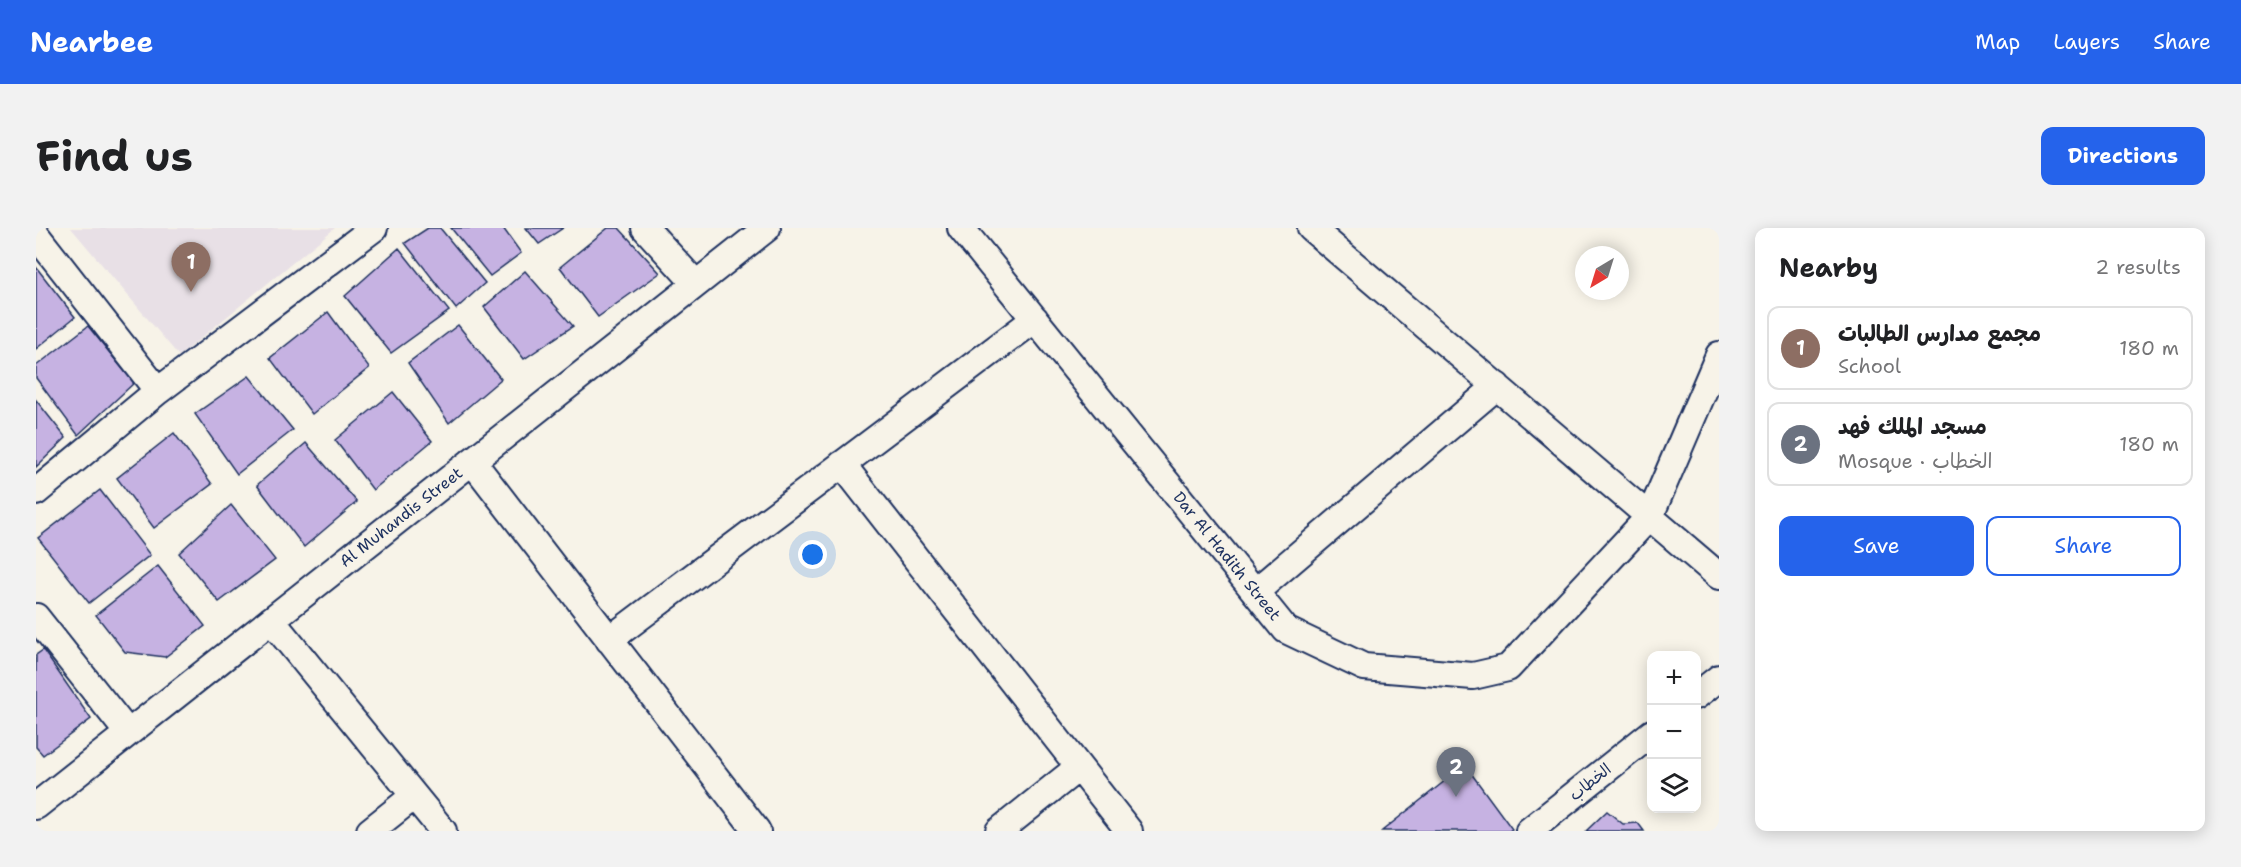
<!DOCTYPE html>
<html lang="en">
<head>
<meta charset="utf-8">
<style>
	body { margin:0; font-family:"Shantell Sans","Playpen Sans Arabic",sans-serif; background:#f2f2f2; color:#202124 }
	.controls { position:absolute; right:18px; bottom:18px; display:grid; overflow:hidden; border-radius:12px; box-shadow:0 3px 15px #0003 }
	.controls button { width:54px; height:54px; display:grid; place-items:center; padding:0; border:0; border-bottom:2px solid #e0e0e0; background:#fff; color:#202124; font:30px sans-serif }
	.compass { position:absolute; left:1539px; top:18px; width:54px; height:54px; border-radius:50%; background:#fff; box-shadow:0 3px 15px #0003; rotate:218deg }
	.you { position:absolute; left:777px; top:327px; width:21px; height:21px; margin:-15px; border:4px solid #fff; border-radius:50%; background:#1a73e8; box-shadow:0 0 0 9px #1a73e833 }
	.badge { display:grid; place-items:center; width:39px; height:39px; border-radius:50%; background:#2563eb; color:#fff; font-size:20px; font-weight:700 }
	.pin { position:absolute; translate:-50% -50px; filter:drop-shadow(0 2px 3px #0008) }
	.pin::after { content:''; position:absolute; top:32px; width:21px; height:18px; background:inherit; clip-path:polygon(0 0,100% 0,50% 100%) }
	.list { margin:0; padding:0; list-style:none }
	h2 { display:flex; justify-content:space-between; align-items:center; height:78px; margin:0; padding:0 24px; font-size:26px }
	h2 small { font-size:20px; font-weight:400; color:#757577 }
	.list li { display:grid; grid-template-columns:39px 1fr auto; gap:18px; align-items:center; box-sizing:border-box; height:84px; margin:0 12px 12px; padding:0 12px; border:2px solid #e0e0e0; border-radius:12px }
	.list b { display:block; font-size:22px; white-space:nowrap }
	.list p { margin:0; font-size:20px; white-space:nowrap; color:#757577 }
	.list em { font-size:20px; font-style:normal; color:#757577 }
	.actions { display:flex; gap:12px; padding:18px 24px }
	.actions a { flex:1; padding:14px 0; border:2px solid #2563eb; border-radius:12px; text-align:center; font-size:21px; color:#2563eb }
	.actions .main { background:#2563eb; color:#fff }
	.icon { flex:none; width:33px; height:33px; fill:none; stroke:currentColor; stroke-width:2; stroke-linecap:round; stroke-linejoin:round }
	.map { position:relative; flex:none; width:1683px; height:603px; overflow:hidden; border-radius:12px }
	header { display:flex; align-items:center; gap:36px; box-sizing:border-box; height:84px; padding:0 30px; background:#2563eb; color:#fff }
	header strong { font-size:28px }
	nav { display:flex; gap:33px; margin-inline-start:auto; font-size:21px }
	.intro { display:flex; align-items:center; justify-content:space-between; box-sizing:border-box; height:144px; padding:0 36px }
	h1 { margin:0; font-size:42px }
	.button { padding:15px 27px; border-radius:12px; background:#2563eb; color:#fff; font-size:21px; font-weight:700 }
	main { display:flex; gap:36px; padding:0 36px }
	aside { flex:1; background:#fff; border-radius:12px; box-shadow:0 3px 15px #0003 }
	.map>svg:first-child { display:block }
</style>
</head>
<body>
<header>
<strong>Nearbee</strong>
<nav><a>Map</a><a>Layers</a><a>Share</a></nav>
</header>
<div class="intro"><h1>Find us</h1><a class="button">Directions</a></div>
<main>
<div class="map">
<svg width="1683" height="603" viewBox="0 0 1683 603">
	<rect width="100%" height="100%" fill="#f7f3e8"/>
	<filter id="ink" filterUnits="userSpaceOnUse"><feTurbulence type="fractalNoise" baseFrequency=".0167" numOctaves="2"/><feDisplacementMap in="SourceGraphic" scale="12" xChannelSelector="R" yChannelSelector="G"/><feConvolveMatrix kernelMatrix="1 2 1 2 8 2 1 2 1" color-interpolation-filters="sRGB"/></filter>
	<g filter="url(#ink)">
		<path fill="#e8e0e6" d="M 35,0 L 299,0 L 143,128 Z"/>
		<path fill="#c6b2e2" stroke="#1b2f5e" stroke-width="1.5" d="M 392,0 L 404,0 L 449,55 L 420,81 L 369,15 Z
			M 415,0 L 467,0 L 485,25 L 454,48 Z
			M 490,0 L 527,0 L 503,16 Z
			M 572,0 L 583,0 L 624,45 L 562,89 L 524,39 Z
			M 363,20 L 413,83 L 355,125 L 309,68 Z
			M 0,39 L 39,89 L 0,121 Z
			M 489,43 L 537,98 L 488,131 L 448,79 Z
			M 292,84 L 333,140 L 276,186 L 234,130 Z
			M 422,97 L 465,151 L 413,195 L 372,135 Z
			M 52,98 L 98,155 L 42,207 L 0,150 L 0,138 Z
			M 213,148 L 257,202 L 201,246 L 159,186 Z
			M 357,164 L 396,213 L 337,262 L 299,212 Z
			M 0,172 L 30,210 L 0,239 Z
			M 138,205 L 176,256 L 118,300 L 81,250 Z
			M 270,215 L 321,274 L 268,319 L 221,257 Z
			M 64,262 L 114,327 L 53,375 L 2,310 Z
			M 195,277 L 239,332 L 183,374 L 143,325 Z
			M 122,338 L 169,398 L 129,429 L 89,424 L 60,387 Z
			M 7,422 L 55,491 L 7,527 L 0,519 L 0,427 Z
			M 1429,537 L 1476,601 L 1473,603 L 1346,603 Z
			M 1571,583 L 1587,596 L 1602,595 L 1608,603 L 1550,603 Z"/>
		<g fill="none" stroke-linecap="round" stroke-linejoin="round">
			<g stroke="#1b2f5e" stroke-width="30">
				<path id="minor" d="M 609,0 L 660,56
					M 925,0 L 1250,402 L 1328,439 L 1437,448 L 1472,440 L 1614,288 L 1683,127
					M 1275,0 L 1683,348
					M 0,7 L 122,163
					M 436,233 L 721,603
					M 806,236 L 1093,603
					M 0,264 L 122,163 L 338,0
					M 1219,364 L 1461,158
					M 0,389 L 92,505
					M 235,392 L 407,603
					M 573,412 L 999,91
					M 1660,468 L 1683,450
					M 0,578 L 731,0
					M 334,603 L 378,568
					M 963,603 L 1043,539
					M 1493,603 L 1616,505"/>
			</g>
			<use href="#minor" stroke="#f7f3e8" stroke-width="26"/>
		</g>
	</g>
	<g text-anchor="middle" dominant-baseline="central" stroke-width="6" stroke-linejoin="round" paint-order="stroke">
		<g font-size="16" fill="#1b2f5e" stroke="#f7f3e8">
			<text transform="translate(365 289) rotate(-38)">Al Muhandis Street</text>
			<text transform="translate(1191 328) rotate(51)">Dar Al Hadith Street</text>
			<text transform="translate(1554 554) rotate(-39)">الخطاب</text>
		</g>
	</g>
</svg>
<div class="controls">
<button>+</button>
<button>−</button>
<button><svg class="icon" aria-label="layers" viewBox="0 0 24 24"><path d="M12 4l9 5-9 5-9-5zM3 14l9 5 9-5"/></svg></button>
</div>
<svg class="compass" viewBox="-18 -18 36 36"><path d="M0-13l5 13h-10z" fill="#e53935"/><path d="M0 13l5-13h-10z" fill="#757577"/></svg>
<div class="you"></div>
<div class="pin badge" style="left:155px;top:64px;background:#8d6e63">1</div>
<div class="pin badge" style="left:1420px;top:569px;background:#6b7280">2</div>
</div>
<aside>
<h2>Nearby<small>2 results</small></h2>
<ul class="list">
<li><span class="badge" style="background:#8d6e63">1</span><div><b>مجمع مدارس الطالبات</b><p>School</p></div><em>180 m</em></li>
<li><span class="badge" style="background:#6b7280">2</span><div><b>مسجد الملك فهد</b><p>Mosque · الخطاب</p></div><em>180 m</em></li>
</ul>
<div class="actions"><a class="main">Save</a><a>Share</a></div>
</aside>
</main>
</body>
</html>
